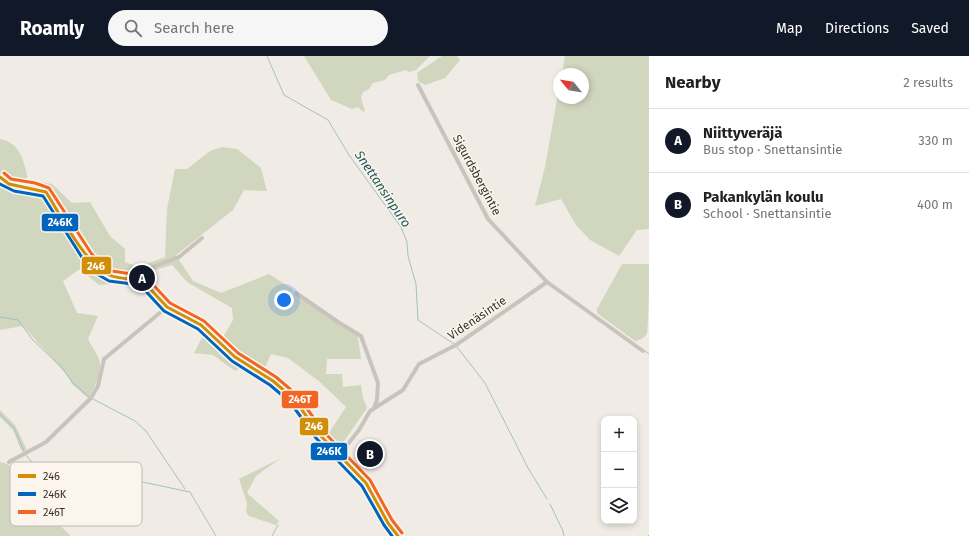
<!DOCTYPE html>
<html lang="en">
<head>
<meta charset="utf-8">
<style>
	body { margin:0; font-family:"Fira Sans",sans-serif; background:#f6f6f6; color:#202124 }
	.controls { position:absolute; right:12px; bottom:12px; display:grid; overflow:hidden; border-radius:8px; box-shadow:0 2px 6px #0003 }
	.controls button { width:36px; height:36px; display:grid; place-items:center; padding:0; border:0; border-bottom:1px solid #e0e0e0; background:#fff; color:#202124; font:20px sans-serif }
	.compass { position:absolute; left:553px; top:12px; width:36px; height:36px; border-radius:50%; background:#fff; box-shadow:0 2px 6px #0003; rotate:300deg }
	.you { position:absolute; left:284px; top:244px; width:14px; height:14px; margin:-10px; border:3px solid #fff; border-radius:50%; background:#1a73e8; box-shadow:0 0 0 6px #1a73e833 }
	.badge { display:grid; place-items:center; width:26px; height:26px; border-radius:50%; background:#111827; color:#fff; font-size:13px; font-weight:700 }
	.pin { position:absolute; translate:-50% -50%; border:2px solid #fff; box-shadow:0 1px 4px #0006 }
	.list { margin:0; padding:0; list-style:none }
	h2 { display:flex; justify-content:space-between; align-items:center; height:52px; margin:0; padding:0 16px; font-size:17px }
	h2 small { font-size:13px; font-weight:400; color:#757577 }
	.list li { display:grid; grid-template-columns:26px 1fr auto; gap:12px; align-items:center; box-sizing:border-box; height:64px; padding:0 16px; border-top:1px solid #e0e0e0 }
	.list b { display:block; font-size:15px; white-space:nowrap }
	.list p { margin:0; font-size:13px; white-space:nowrap; color:#757577 }
	.list em { font-size:13px; font-style:normal; color:#757577 }
	.icon { flex:none; width:22px; height:22px; fill:none; stroke:currentColor; stroke-width:2; stroke-linecap:round; stroke-linejoin:round }
	.map { position:relative; flex:none; width:649px; height:480px; overflow:hidden }
	header { display:flex; align-items:center; gap:24px; box-sizing:border-box; height:56px; padding:0 20px; background:#111827; color:#fff }
	header strong { font-size:19px }
	nav { display:flex; gap:22px; margin-inline-start:auto; font-size:14px }
	.search { width:280px; height:36px; background:#f6f6f6; display:flex; align-items:center; gap:10px; box-sizing:border-box; padding:0 14px; border-radius:22px; color:#757577; font-size:15px }
	main { display:flex }
	aside { flex:1; background:#fff }
	.map>svg:first-child { display:block }
</style>
</head>
<body>
<header>
<strong>Roamly</strong>
<div class="search"><svg class="icon" aria-label="search" viewBox="0 0 24 24"><circle cx="10" cy="10" r="6"/><path d="M15 15l6 6"/></svg>Search here</div>
<nav><a>Map</a><a>Directions</a><a>Saved</a></nav>
</header>
<main>
<div class="map">
<svg width="649" height="480" viewBox="0 0 649 480">
	<rect width="100%" height="100%" fill="#f0ebe5"/>
	<path fill="#d1d6bf" d="M 304,0 L 430,0 L 416,14 L 409,16 L 406,14 L 389,19 L 385,24 L 373,27 L 369,33 L 363,36 L 361,42 L 365,55 L 363,56 L 358,51 L 352,53 L 331,44 Z
		M 442,0 L 457,0 L 460,4 L 445,22 L 425,29 L 418,25 L 417,17 Z
		M 565,0 L 649,0 L 649,173 L 637,174 L 619,200 L 590,184 L 576,169 L 561,143 L 535,150 L 545,111 L 559,32 L 559,42 L 583,42 L 583,18 L 562,18 Z
		M 0,83 C 21,87 24,105 28,124 L 52,128 L 72,147 L 90,146 L 110,180 L 125,193 L 125,206 L 139,211 L 165,201 L 167,153 L 175,113 L 187,113 L 210,95 L 222,91 L 237,93 L 261,112 L 267,135 L 244,134 L 233,154 L 176,199 L 193,225 L 221,237 L 269,218 L 294,234 L 293,237 L 358,280 L 361,303 L 327,303 L 326,318 L 342,318 L 343,331 L 361,329 L 363,342 L 367,352 L 338,394 L 327,380 L 346,351 L 320,326 L 288,302 L 271,298 L 263,316 L 249,307 L 235,315 L 213,299 L 194,297 L 205,276 L 219,288 L 233,264 L 232,252 L 187,226 L 172,209 L 142,218 L 132,227 L 99,229 L 80,213 L 63,225 L 77,257 L 98,260 L 88,283 C 91,289 96,296 99,303 C 103,314 95,333 88,342 L 72,328 L 68,320 L 23,270 L 0,274 Z
		M 622,208 L 649,208 C 649,225 649,262 647,277 C 645,282 640,284 635,285 L 597,257 L 597,253 Z
		M 0,354 L 15,369 L 27,394 L 22,396 L 13,374 L 0,361 Z
		M 281,402 L 256,420 L 247,437 L 279,465 L 276,469 L 249,460 L 246,456 L 247,447 L 239,423 Z
		M 0,406 L 8,408 L 30,441 L 71,480 L 0,480 Z"/>
	<g fill="none" stroke-linecap="round" stroke-linejoin="round">
		<path stroke="#a1c2c1" stroke-width="1" d="M 267,0 L 284,39 L 328,64 L 349,99 L 401,171 L 407,186 L 408,200 L 416,228 L 418,264 L 454,288
			M 0,261 L 18,264 L 32,283 L 62,312 L 73,327 L 89,341
			M 457,291 L 485,327 L 528,412 L 547,443
			M 645,295 L 649,298
			M 93,343 L 135,365 L 146,375 L 185,433
			M 0,358 L 14,372 L 24,395
			M 26,399 C 37,420 84,412 102,421 C 111,417 124,425 133,424 L 190,436 L 216,480
			M 550,448 L 563,475 L 564,480
			M 272,480 L 278,469
			M 648,480 L 649,479"/>
		<path stroke="#c9c3be" stroke-width="4" d="M 418,29 L 488,163 L 547,226
			M 0,121 C 10,135 32,128 46,136 L 87,200 L 100,214 L 110,220 L 142,224 L 167,251 L 201,269 L 235,301 L 273,325 L 294,343 L 320,379 L 366,427 L 388,467 L 398,480
			M 143,225 L 153,211 L 179,201 L 202,182
			M 296,237 L 338,266 L 361,280 L 378,327 L 377,344 L 374,352
			M 340,398 L 359,374 L 370,355 L 403,334 L 419,308 L 456,289 L 547,226 L 643,295
			M 9,406 L 46,386 L 91,342 L 98,330 L 104,303 L 167,251"/>
		<g stroke="#fbf5ee" stroke-width="6">
			<path id="bus-1" d="M 0,121 L 9,128 L 46,136 C 60,158 85,208 109,219 C 118,223 132,223 142,224 L 167,251 L 201,269 L 235,301 L 273,325 L 294,343 L 320,379 L 366,427 L 388,467 L 398,480"/>
		</g>
		<g stroke="#fbf5ee" stroke-width="6">
			<path id="bus-2" d="M 0,128 L 14,135 L 43,140 L 83,203 L 97,218 L 109,225 L 140,229 L 164,255 L 198,273 L 232,305 L 270,329 L 290,346 L 316,382 L 362,430 L 384,469 L 392,480"/>
		</g>
		<g stroke="#fbf5ee" stroke-width="6">
			<path id="bus-3" d="M 4,117 L 11,123 L 35,127 L 49,132 L 91,197 L 103,210 L 112,215 L 145,220 L 170,247 L 204,265 L 238,297 L 276,321 L 297,339 L 324,376 L 370,424 L 392,464 L 402,477"/>
		</g>
		<use href="#bus-1" stroke="#d18e09" stroke-width="3"/>
		<use href="#bus-2" stroke="#0065bd" stroke-width="3"/>
		<use href="#bus-3" stroke="#f26522" stroke-width="3"/>
	</g>
	<g text-anchor="middle" dominant-baseline="central" stroke-width="3" stroke-linejoin="round" paint-order="stroke">
		<g font-size="12" fill="#3b302b" stroke="#fbf5ee">
			<text transform="translate(477 119) rotate(62)">Sigurdsbergintie</text>
			<text transform="translate(477 262) rotate(-34)">Videnäsintie</text>
		</g>
		<g font-size="13" font-style="italic" fill="#1f5a5e" stroke="#fbf5ee">
			<text transform="translate(383 133) rotate(56)">Snettansinpuro</text>
		</g>
	</g>
	<rect x="10" y="406" width="132" height="64" rx="6" fill="#fbf5ee" stroke="#c1bab4" stroke-width="1"/>
	<rect x="18" y="418" width="18" height="4" fill="#d18e09"/>
	<rect x="18" y="436" width="18" height="4" fill="#0065bd"/>
	<rect x="18" y="454" width="18" height="4" fill="#f26522"/>
	<g font-size="11" fill="#3b302b">
		<text x="43" y="424">246</text>
		<text x="43" y="442">246K</text>
		<text x="43" y="460">246T</text>
	</g>
	<g stroke="#fbf5ee" stroke-width="1.5">
		<rect x="41" y="157" width="38" height="19" rx="4" fill="#0065bd"/>
		<rect x="81" y="200" width="31" height="19" rx="4" fill="#d18e09"/>
		<rect x="281" y="334" width="38" height="19" rx="4" fill="#f26522"/>
		<rect x="299" y="361" width="30" height="19" rx="4" fill="#d18e09"/>
		<rect x="310" y="386" width="38" height="19" rx="4" fill="#0065bd"/>
	</g>
	<g font-size="11" text-anchor="middle" font-weight="bold" fill="#fff">
		<text x="60" y="170">246K</text>
		<text x="96" y="214">246</text>
		<text x="300" y="347">246T</text>
		<text x="314" y="374">246</text>
		<text x="329" y="399">246K</text>
	</g>
</svg>
<div class="controls">
<button>+</button>
<button>−</button>
<button><svg class="icon" aria-label="layers" viewBox="0 0 24 24"><path d="M12 4l9 5-9 5-9-5zM3 14l9 5 9-5"/></svg></button>
</div>
<svg class="compass" viewBox="-18 -18 36 36"><path d="M0-13l5 13h-10z" fill="#e53935"/><path d="M0 13l5-13h-10z" fill="#757577"/></svg>
<div class="you"></div>
<div class="pin badge" style="left:142px;top:222px">A</div>
<div class="pin badge" style="left:370px;top:398px">B</div>
</div>
<aside>
<h2>Nearby<small>2 results</small></h2>
<ul class="list">
<li><span class="badge">A</span><div><b>Niittyveräjä</b><p>Bus stop · Snettansintie</p></div><em>330 m</em></li>
<li><span class="badge">B</span><div><b>Pakankylän koulu</b><p>School · Snettansintie</p></div><em>400 m</em></li>
</ul>
</aside>
</main>
</body>
</html>
